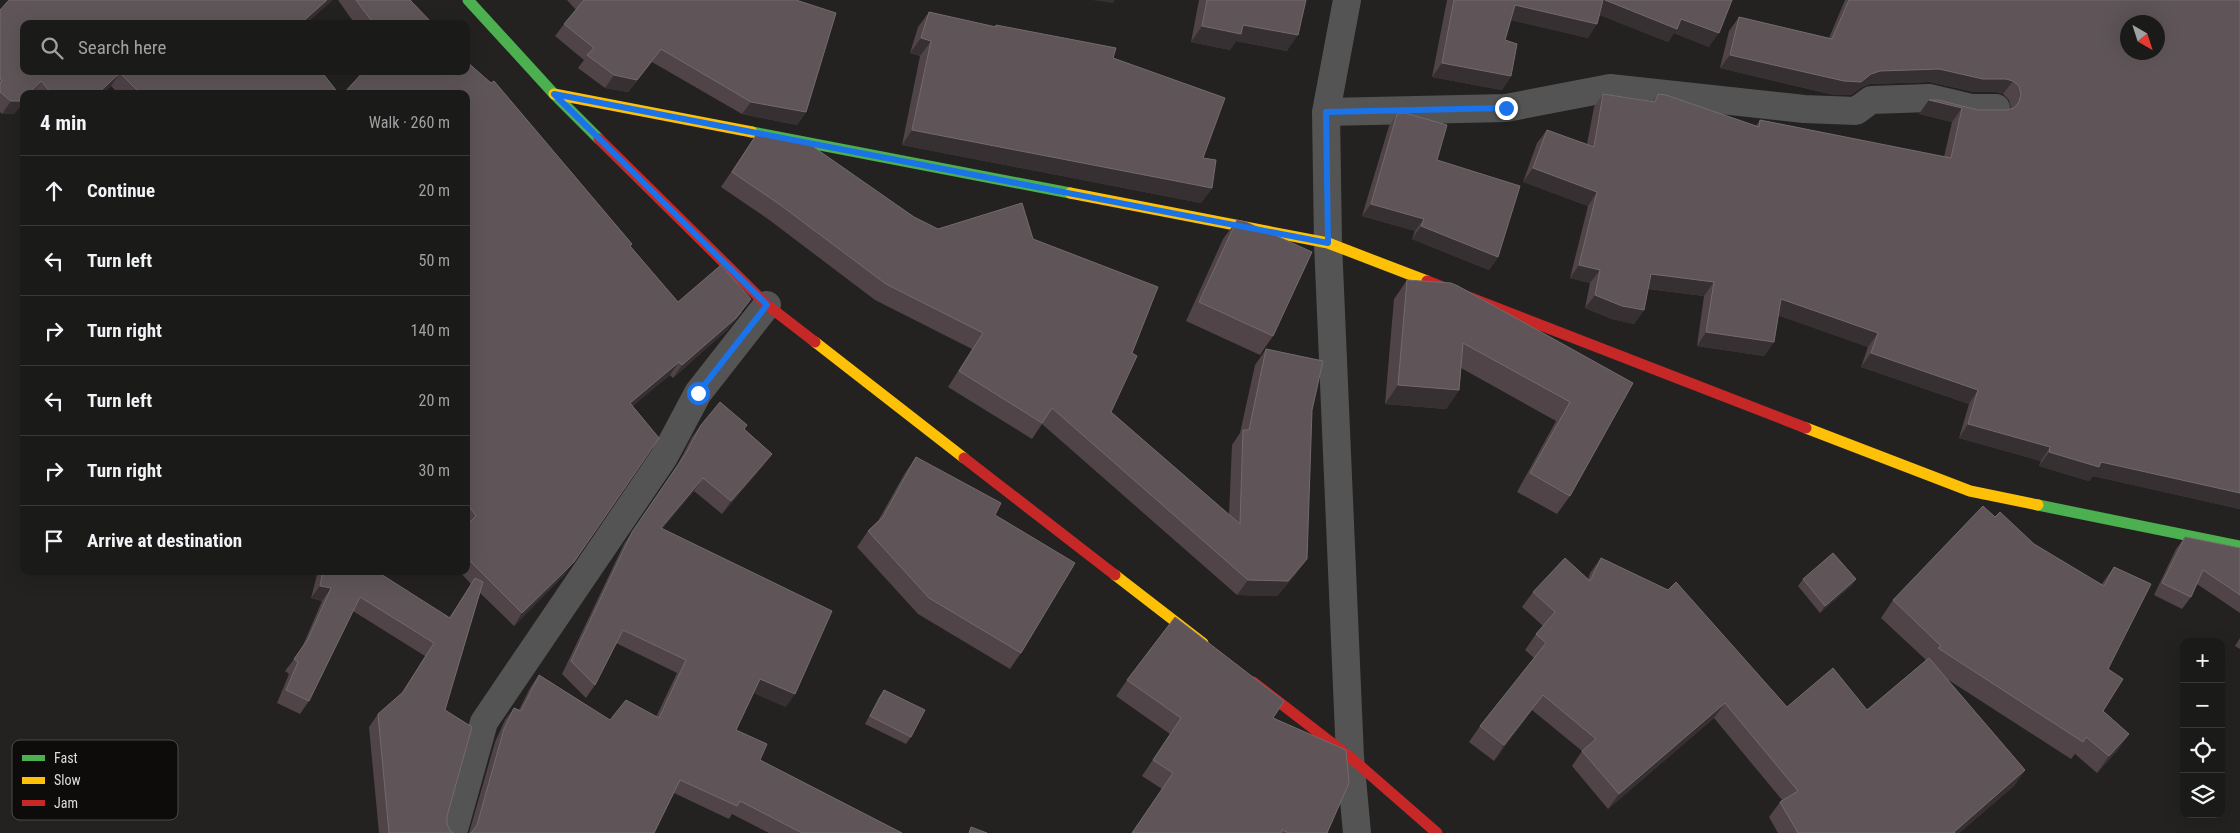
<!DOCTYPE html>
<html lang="en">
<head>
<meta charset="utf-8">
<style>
	body { margin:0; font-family:"Roboto Condensed",sans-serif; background:#232321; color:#f1f3f6 }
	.controls { position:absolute; right:15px; bottom:15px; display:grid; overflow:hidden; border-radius:10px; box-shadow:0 5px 20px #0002 }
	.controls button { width:45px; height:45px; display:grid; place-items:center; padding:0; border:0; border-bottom:1px solid #383837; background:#1a1a18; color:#f1f3f6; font:25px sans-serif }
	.compass { position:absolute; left:2120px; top:15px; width:45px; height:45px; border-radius:50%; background:#1a1a18; box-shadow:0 5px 20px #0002; rotate:141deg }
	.stop { position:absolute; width:15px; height:15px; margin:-11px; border:4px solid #1a73e8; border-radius:50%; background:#fff }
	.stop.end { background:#1a73e8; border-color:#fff; box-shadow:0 1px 5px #0008 }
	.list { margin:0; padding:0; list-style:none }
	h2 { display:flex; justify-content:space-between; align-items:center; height:65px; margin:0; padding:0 20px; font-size:21px }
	h2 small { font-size:16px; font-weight:400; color:#9fa1a2 }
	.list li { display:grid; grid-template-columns:32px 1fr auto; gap:15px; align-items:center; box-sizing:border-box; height:70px; padding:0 20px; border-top:1px solid #383837 }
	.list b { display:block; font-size:19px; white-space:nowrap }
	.list em { font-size:16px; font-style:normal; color:#9fa1a2 }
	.icon { flex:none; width:28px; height:28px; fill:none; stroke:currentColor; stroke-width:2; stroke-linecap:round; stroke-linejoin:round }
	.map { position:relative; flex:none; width:2240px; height:833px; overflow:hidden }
	.search { position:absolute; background:#1a1a18; box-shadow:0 5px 20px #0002; left:20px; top:20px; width:450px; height:55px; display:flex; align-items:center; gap:12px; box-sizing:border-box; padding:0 18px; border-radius:10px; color:#9fa1a2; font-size:19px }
	.panel { position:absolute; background:#1a1a18; box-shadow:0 5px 20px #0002; left:20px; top:90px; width:450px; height:485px; border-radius:10px }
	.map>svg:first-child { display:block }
</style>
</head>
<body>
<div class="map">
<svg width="2240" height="833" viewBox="0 0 2240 833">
	<rect width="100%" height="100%" fill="#232220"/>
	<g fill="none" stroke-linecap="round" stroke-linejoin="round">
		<path stroke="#555454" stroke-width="28" d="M 1347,0 L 1326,112 L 1328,243 L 1350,757 L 1357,833
			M 1326,112 L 1506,108 L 1610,88 L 1804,109 L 1856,111 L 1871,100 L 1930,98 L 1972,108 L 1996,108
			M 453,833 L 484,722 L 664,457 L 698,393 L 767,305"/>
		<path stroke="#4caf50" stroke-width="11" d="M 468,0 L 554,94 L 599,139
			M 752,132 L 1070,193
			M 2038,505 L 2240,546"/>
		<path stroke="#ffc107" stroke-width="11" d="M 554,94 L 752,132
			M 1070,193 L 1328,243 L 1427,281
			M 815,342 L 964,458
			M 1806,428 L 1970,491 L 2038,505
			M 1115,575 L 1203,643"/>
		<path stroke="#c62828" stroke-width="11" d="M 599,139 L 767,305 L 815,342
			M 1427,281 L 1806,428
			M 964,458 L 1115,575
			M 1253,682 L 1350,757 L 1437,833"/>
	</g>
	<path fill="#504449" d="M 338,0 L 412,0 L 411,1 L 433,24 L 355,24 Z
		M 567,0 L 796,0 L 806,112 L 797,125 L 742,114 L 652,62 L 628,92 L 605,88 L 578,68 L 584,60 L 555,36 L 564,24 L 576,10 Z
		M 1199,0 L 1306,0 L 1287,51 L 1236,41 L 1230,50 L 1191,42 Z
		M 1447,0 L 1732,0 L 1709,47 L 1674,33 L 1668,42 L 1600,15 L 1588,38 L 1511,20 L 1505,40 L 1511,76 L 1502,90 L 1432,77 Z
		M 1845,0 L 2240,0 L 2240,509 L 2093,476 L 2089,481 L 2039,466 L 2041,461 L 1959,438 L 1969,404 L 1861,367 L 1868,347 L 1778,315 L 1774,342 L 1764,356 L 1697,346 L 1704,296 L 1648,289 L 1644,310 L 1634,324 L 1612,319 L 1585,308 L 1590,283 L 1570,278 L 1588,206 L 1523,182 L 1537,143 L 1547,130 L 1587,144 L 1594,107 L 1603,94 L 1653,101 L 1658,94 L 1756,126 L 1760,120 L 1944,157 L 1952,122 L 1919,114 L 1929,100 L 1978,110 L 2006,110 L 2011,108 L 2009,100 L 2003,94 L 1996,92 L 1974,92 L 1930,82 L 1870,84 L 1862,87 L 1851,95 L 1834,95 L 1720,68 L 1729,31 L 1739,17 L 1829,38 Z
		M 0,10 L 24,24 L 321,71 L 339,94 L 119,94 L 111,86 L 102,94 L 24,94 L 14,114 L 2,114 L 0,112 Z
		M 929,12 L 995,27 L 996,25 L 1113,58 L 1203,158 L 1212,188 L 1201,203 L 902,145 L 920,56 L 910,53 L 918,27 Z
		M 466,94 L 630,247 L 678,302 L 742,312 L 727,330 L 673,378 L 670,375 L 632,406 L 565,574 L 514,626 L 480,593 L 445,710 L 447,824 L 450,831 L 454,833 L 379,833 L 369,727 L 378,714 L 401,694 L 425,656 L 353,611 L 309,701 L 300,714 L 277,703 L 289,674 L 285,671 L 301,650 L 322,601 L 311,598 L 318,571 L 376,571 L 449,618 L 471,584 L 459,571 L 466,571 Z
		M 1397,114 L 1437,160 L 1498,257 L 1489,270 L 1412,239 L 1415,231 L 1362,216 L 1389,126 Z
		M 758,132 L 914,217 L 938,229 L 1033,239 L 1132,353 L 1111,412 L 1229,515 L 1232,445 L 1240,433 L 1255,365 L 1266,349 L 1312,410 L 1296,574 L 1277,596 L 1237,595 L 1042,424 L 1032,439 L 948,387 L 972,349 L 875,300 L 768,219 L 721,187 Z
		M 1237,220 L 1273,336 L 1260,355 L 1186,321 L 1223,239 Z
		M 1407,280 L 1633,383 L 1570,496 L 1557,514 L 1517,492 L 1556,421 L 1461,368 L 1459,390 L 1446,409 L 1385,404 L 1394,299 Z
		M 701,425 L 744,429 L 772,454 L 763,466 L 722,514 L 694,491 L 662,529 L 786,707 L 754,693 L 736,730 L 760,760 L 902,833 L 769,833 L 732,814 L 729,819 L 674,793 L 654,833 L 469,833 L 495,742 L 505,720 L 514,708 L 519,710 L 530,688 L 539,675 L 610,720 L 656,717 L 677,673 L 616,643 L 595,685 L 586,698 L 562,674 L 624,544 L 677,466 L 692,437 Z
		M 916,457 L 995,515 L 1021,653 L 1010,669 L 918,614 L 857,547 L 868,531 L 878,521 L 905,473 Z
		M 1995,517 L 2034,544 L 2101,585 L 2114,567 L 2108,669 L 2103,711 L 2129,734 L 2117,751 L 2097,773 L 2075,754 L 2071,759 L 1947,679 L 2025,770 L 2014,786 L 1959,833 L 1778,833 L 1769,817 L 1780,802 L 1782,800 L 1714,718 L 1608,809 L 1572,766 L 1582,751 L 1532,710 L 1494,761 L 1469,742 L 1480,726 L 1534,658 L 1525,650 L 1536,634 L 1543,626 L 1522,607 L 1533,592 L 1588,579 L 1590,573 L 1601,558 L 1787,707 L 1867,710 L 1926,660 L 1881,618 L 1893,600 Z
		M 2185,537 L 2240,548 L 2240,613 L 2197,584 L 2191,597 L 2182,609 L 2154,595 L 2176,549 Z
		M 1803,579 L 1856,579 L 1851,586 L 1820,613 L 1798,586 Z
		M 2240,638 L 2240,649 L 2235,646 Z
		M 1127,680 L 1273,718 L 1327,833 L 1132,833 L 1162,789 L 1142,776 L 1170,734 L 1116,696 Z
		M 884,690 L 911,737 L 906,744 L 865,724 L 879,697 Z"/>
	<path fill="#373032" d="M 327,0 L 333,0 L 306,24 L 300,24 Z
		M 1092,0 L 1115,0 L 1113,3 Z
		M 1603,0 L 1681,19 L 1719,33 L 1709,47 L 1674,33 L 1668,42 L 1594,13 Z
		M 1515,5 L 1597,24 L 1588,38 L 1505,19 Z
		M 1243,25 L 1298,35 L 1287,51 L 1236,41 L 1230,50 L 1191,42 L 1202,26 Z
		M 921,38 L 931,41 L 920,56 L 910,53 Z
		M 661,49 L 628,92 L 605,88 L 614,75 Z
		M 1730,55 L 1871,74 L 1880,71 L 1939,69 L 2006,79 L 2013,81 L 2003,94 L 1996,92 L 1974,92 L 1930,82 L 1870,84 L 1862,87 L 1851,95 L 1834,95 L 1720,68 Z
		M 1442,63 L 1511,76 L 1502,90 L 1432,77 Z
		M 120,73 L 111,86 L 102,94 L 97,94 Z
		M 41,81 L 32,94 L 29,94 Z
		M 24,100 L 24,103 L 14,114 L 2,114 L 11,101 Z
		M 1929,100 L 1962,108 L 1952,122 L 1919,114 Z
		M 751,102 L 806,112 L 797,125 L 742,114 Z
		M 912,130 L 1212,188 L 1201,203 L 902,145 Z
		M 1533,168 L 1597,192 L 1588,206 L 1523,182 Z
		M 1371,204 L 1424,219 L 1415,231 L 1362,216 Z
		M 1421,226 L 1498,257 L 1489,270 L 1412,239 Z
		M 1579,265 L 1600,270 L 1590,283 L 1570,278 Z
		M 1651,274 L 1714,282 L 1704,296 L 1642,288 Z
		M 1595,295 L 1644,310 L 1634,324 L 1612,319 L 1585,308 Z
		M 751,299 L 727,330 L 673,378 L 682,365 Z
		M 1781,299 L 1878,333 L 1868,347 L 1771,313 Z
		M 1706,332 L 1774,342 L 1764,356 L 1697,346 Z
		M 1871,353 L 1978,390 L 1969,404 L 1861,367 Z
		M 679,362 L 670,375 L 621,416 L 630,403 Z
		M 1398,385 L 1459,390 L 1446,409 L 1385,404 Z
		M 1968,424 L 2050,447 L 2041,461 L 1959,438 Z
		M 2049,452 L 2101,462 L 2240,493 L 2240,509 L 2093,476 L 2089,481 L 2039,466 Z
		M 772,454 L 763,466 L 722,514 L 731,501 Z
		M 703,478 L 694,491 L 652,541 L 661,528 Z
		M 1307,559 L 1296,574 L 1277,596 L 1237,595 L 1248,580 Z
		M 574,562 L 565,574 L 514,626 L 522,613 Z
		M 1856,579 L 1851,586 L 1820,613 L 1825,606 Z
		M 320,586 L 331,588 L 322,601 L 311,598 Z
		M 760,679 L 795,694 L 786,707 L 751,692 Z
		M 1543,695 L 1532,710 L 1494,761 L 1504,745 Z
		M 1725,703 L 1714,718 L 1608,809 L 1619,794 Z
		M 2129,734 L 2117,751 L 2097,773 L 2109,756 Z
		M 2025,770 L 2014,786 L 1959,833 L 1953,833 Z"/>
	<path fill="#5f5559" stroke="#736a6d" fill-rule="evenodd" d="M 9,0 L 327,0 L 300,24 L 24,24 L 24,71 L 321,71 L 339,94 L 141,94 L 120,73 L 97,94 L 52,94 L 41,81 L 29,94 L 24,94 L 24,100 L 23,101 L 11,101 L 0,92 L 0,83 L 2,81 L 0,79 L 0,10 Z
		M 356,0 L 410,0 L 433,24 L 374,24 Z
		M 584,0 L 796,0 L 836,13 L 806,112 L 751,102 L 661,49 L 637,80 L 614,75 L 587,55 L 594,48 L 564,24 Z
		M 1207,0 L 1306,0 L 1298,35 L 1243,25 L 1241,34 L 1202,26 Z
		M 1454,0 L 1603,0 L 1597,24 L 1515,5 L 1505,40 L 1517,44 L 1511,76 L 1442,63 Z
		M 1605,0 L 1732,0 L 1719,33 L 1681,19 L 1677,29 Z
		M 1849,0 L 2240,0 L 2240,493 L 2101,462 L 2099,467 L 2049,452 L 2050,447 L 1968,424 L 1978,390 L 1871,353 L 1878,333 L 1781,299 L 1774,342 L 1706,332 L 1714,282 L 1651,274 L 1644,310 L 1622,306 L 1595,295 L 1600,270 L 1579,265 L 1597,192 L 1533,168 L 1547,130 L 1594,147 L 1603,94 L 1655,102 L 1658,94 L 1666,95 L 1759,127 L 1760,120 L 1951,158 L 1962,108 L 1929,100 L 1938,100 L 1978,110 L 2006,110 L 2014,108 L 2019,102 L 2021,94 L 2019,86 L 2013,81 L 2006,79 L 1983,79 L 1939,69 L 1880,71 L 1871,74 L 1861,82 L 1844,81 L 1730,55 L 1739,17 L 1832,39 ZM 2128,22 L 2158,22 L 2158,52 L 2128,52 Z
		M 929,12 L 996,27 L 996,25 L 1116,48 L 1113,58 L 1225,98 L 1203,158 L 1216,160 L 1212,188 L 912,130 L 931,41 L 921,38 Z
		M 466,61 L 491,83 L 494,81 L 632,244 L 630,246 L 678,302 L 721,265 L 751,299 L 736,318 L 682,365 L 679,362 L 630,403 L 659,438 L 574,562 L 522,613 L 466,557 L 466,526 L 476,516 L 466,502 L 466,94 L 343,94 L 364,71 L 466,71 Z
		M 1405,113 L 1447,125 L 1437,160 L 1520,186 L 1498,257 L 1421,226 L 1424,219 L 1371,204 L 1397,114 Z
		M 758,132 L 805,141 L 914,217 L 938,229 L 1022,203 L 1033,239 L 1158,287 L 1132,353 L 1137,356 L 1111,412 L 1240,524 L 1243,430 L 1249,430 L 1266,349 L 1323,361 L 1312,410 L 1307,559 L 1288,581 L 1248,580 L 1052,408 L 1042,423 L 959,371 L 983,333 L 886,284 L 779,204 L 732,172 Z
		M 1237,220 L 1246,222 L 1312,252 L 1273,336 L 1199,302 Z
		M 1407,280 L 1451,283 L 1458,286 L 1633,383 L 1570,496 L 1530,473 L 1570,402 L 1463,343 L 1459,390 L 1398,385 Z
		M 720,402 L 747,425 L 744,429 L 772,454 L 731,501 L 703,478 L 661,528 L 832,611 L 795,694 L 760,679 L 736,730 L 767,744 L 760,760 L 902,833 L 802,833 L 740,801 L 737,806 L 680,780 L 654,833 L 470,833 L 472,832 L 477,825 L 504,729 L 514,708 L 521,711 L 539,675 L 610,720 L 626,700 L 659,718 L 686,660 L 623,630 L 595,685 L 571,661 L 632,532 L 686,453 L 701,425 Z
		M 916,457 L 1001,503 L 995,515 L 1075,563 L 1021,653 L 929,598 L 868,531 L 883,517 Z
		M 1983,506 L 1995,517 L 2000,512 L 2034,544 L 2104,586 L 2114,567 L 2151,584 L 2108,669 L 2123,679 L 2103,711 L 2129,734 L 2109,756 L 2086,737 L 2083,742 L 1938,648 L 1941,646 L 1893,600 Z
		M 2185,537 L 2240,548 L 2240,595 L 2203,570 L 2191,597 L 2162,583 Z
		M 1833,553 L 1856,579 L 1825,606 L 1803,579 Z
		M 1565,558 L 1590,581 L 1601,558 L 1668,590 L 1676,582 L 1787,707 L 1833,668 L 1867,710 L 1929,658 L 2025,770 L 1954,832 L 1955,833 L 1798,833 L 1780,802 L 1798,791 L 1725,703 L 1619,794 L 1582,751 L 1596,739 L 1543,695 L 1504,745 L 1480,726 L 1546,643 L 1536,634 L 1555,612 L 1533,592 Z
		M 323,571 L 376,571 L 450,618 L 475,578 L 483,582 L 445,710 L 472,727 L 447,816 L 447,824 L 450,831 L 454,833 L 389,833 L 378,714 L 403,692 L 434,643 L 360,597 L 309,701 L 286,690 L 298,662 L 294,659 L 308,639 L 331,588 L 320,586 Z
		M 1175,617 L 1284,701 L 1273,718 L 1346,750 L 1349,783 L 1327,833 L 1289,833 L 1282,830 L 1281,833 L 1132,833 L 1173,773 L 1153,760 L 1181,718 L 1127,680 Z
		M 884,690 L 925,710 L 911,737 L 870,716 Z
		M 971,827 L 987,833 L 969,833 Z"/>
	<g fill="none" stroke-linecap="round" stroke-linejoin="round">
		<path stroke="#1a73e8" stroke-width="6" d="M 698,393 L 767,305 L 554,94 L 1328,243 L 1326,112 L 1506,108"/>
	</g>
	<rect x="12" y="740" width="166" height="80" rx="8" fill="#0d0c0b" stroke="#4c4b49" stroke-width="1"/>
	<rect x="22" y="755" width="23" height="6" fill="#4caf50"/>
	<rect x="22" y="777" width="23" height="7" fill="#ffc107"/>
	<rect x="22" y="800" width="23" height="6" fill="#c62828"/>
	<g font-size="14" fill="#deddda">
		<text x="54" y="763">Fast</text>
		<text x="54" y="785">Slow</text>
		<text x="54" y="808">Jam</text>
	</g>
</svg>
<div class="controls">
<button>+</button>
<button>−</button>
<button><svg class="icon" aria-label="locate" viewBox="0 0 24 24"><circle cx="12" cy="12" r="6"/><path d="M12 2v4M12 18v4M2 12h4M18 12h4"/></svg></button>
<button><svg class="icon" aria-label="layers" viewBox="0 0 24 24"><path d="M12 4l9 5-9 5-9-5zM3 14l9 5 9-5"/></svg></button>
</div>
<svg class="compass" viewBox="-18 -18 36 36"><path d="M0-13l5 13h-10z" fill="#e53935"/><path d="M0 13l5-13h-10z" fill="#9fa1a2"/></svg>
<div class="stop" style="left:698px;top:393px"></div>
<div class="stop end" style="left:1506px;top:108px"></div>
<div class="search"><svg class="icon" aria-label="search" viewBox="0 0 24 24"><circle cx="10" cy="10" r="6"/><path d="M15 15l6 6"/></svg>Search here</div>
<section class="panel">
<h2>4 min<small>Walk · 260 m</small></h2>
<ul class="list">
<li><svg class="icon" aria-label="ahead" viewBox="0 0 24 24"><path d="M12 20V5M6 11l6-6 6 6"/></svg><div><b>Continue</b></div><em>20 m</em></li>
<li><svg class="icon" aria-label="left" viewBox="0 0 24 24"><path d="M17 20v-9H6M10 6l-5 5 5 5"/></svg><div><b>Turn left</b></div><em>50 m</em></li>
<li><svg class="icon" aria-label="right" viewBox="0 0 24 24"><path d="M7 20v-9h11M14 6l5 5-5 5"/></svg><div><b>Turn right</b></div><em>140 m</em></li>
<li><svg class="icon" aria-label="left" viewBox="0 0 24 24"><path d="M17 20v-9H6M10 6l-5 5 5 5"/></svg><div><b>Turn left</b></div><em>20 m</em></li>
<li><svg class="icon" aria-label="right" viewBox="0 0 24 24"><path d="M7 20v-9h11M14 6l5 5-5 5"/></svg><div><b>Turn right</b></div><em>30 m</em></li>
<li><svg class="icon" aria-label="arrive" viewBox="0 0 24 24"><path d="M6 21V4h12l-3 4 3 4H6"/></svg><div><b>Arrive at destination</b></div></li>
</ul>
</section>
</div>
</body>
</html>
